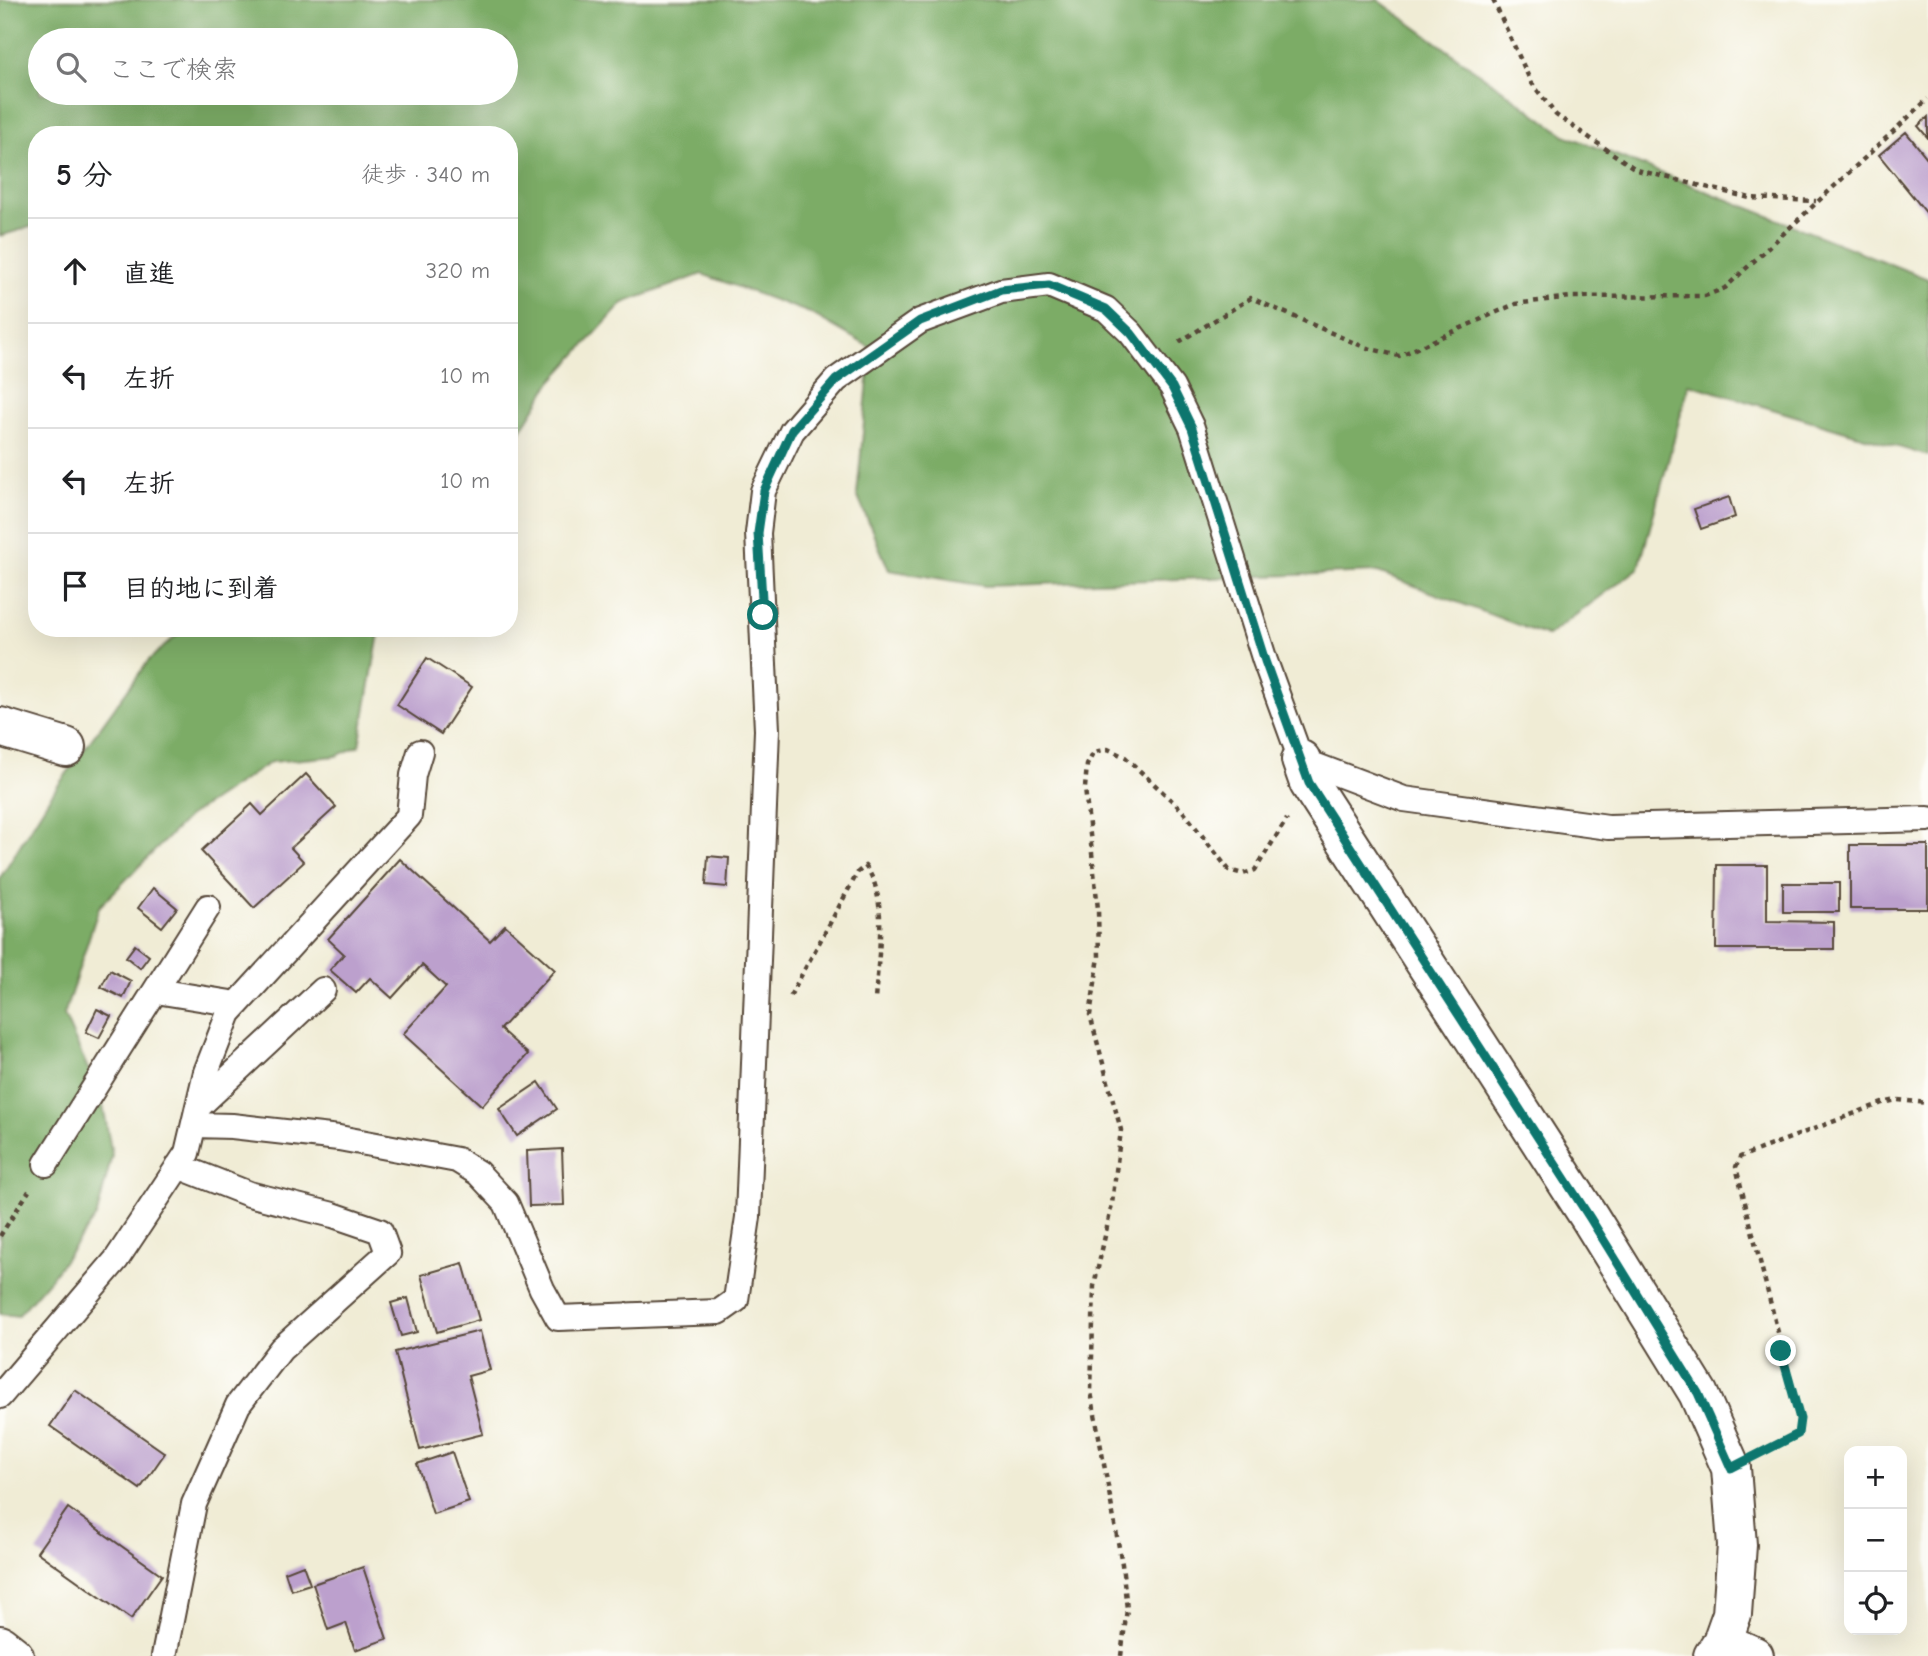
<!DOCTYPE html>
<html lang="ja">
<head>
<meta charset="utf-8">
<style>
	body { margin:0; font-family:"Comic Neue","Klee One",sans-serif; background:#f2f2f2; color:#202124 }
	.controls { position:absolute; right:21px; bottom:21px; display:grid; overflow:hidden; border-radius:14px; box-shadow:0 7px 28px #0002 }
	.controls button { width:63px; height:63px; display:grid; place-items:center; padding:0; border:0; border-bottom:2px solid #e0e0e0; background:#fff; color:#202124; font:35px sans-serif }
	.stop { position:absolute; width:21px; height:21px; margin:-16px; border:5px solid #0f766e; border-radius:50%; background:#fff }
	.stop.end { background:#0f766e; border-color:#fff; box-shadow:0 2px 7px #0008 }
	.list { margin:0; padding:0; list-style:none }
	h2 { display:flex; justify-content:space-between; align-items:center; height:91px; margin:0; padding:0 28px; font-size:30px }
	h2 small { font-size:23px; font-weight:400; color:#757577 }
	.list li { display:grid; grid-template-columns:46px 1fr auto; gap:21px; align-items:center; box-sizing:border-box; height:105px; padding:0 28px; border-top:2px solid #e0e0e0 }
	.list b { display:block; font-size:26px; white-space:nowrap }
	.list em { font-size:23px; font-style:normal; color:#757577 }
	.icon { flex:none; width:38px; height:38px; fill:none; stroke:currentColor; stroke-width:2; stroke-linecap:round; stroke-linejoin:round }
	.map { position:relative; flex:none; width:1928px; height:1656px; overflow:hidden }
	.search { position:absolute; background:#fff; box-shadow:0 7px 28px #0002; left:28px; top:28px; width:490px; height:77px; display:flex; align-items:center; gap:18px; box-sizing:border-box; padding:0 24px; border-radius:38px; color:#757577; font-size:26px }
	.panel { position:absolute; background:#fff; box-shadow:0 7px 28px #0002; left:28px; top:126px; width:490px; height:511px; border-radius:28px }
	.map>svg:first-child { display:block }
</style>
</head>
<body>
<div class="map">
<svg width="1928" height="1656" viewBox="0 0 1928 1656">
	<rect width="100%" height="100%" fill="#fdfcf7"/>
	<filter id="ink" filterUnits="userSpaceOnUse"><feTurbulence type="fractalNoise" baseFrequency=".0143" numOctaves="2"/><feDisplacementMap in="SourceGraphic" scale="14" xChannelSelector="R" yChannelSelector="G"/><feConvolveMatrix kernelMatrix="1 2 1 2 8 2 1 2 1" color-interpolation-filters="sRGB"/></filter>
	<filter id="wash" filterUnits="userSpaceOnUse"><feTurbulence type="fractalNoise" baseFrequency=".00686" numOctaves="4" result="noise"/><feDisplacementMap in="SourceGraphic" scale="28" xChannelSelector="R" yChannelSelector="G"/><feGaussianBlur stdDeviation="1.57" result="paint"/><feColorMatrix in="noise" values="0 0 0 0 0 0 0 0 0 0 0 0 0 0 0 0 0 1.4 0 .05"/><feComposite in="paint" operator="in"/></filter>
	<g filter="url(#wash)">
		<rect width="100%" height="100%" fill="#f0ecd5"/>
		<path fill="#7bac66" stroke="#5b6b42" stroke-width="2" fill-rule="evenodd" d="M 0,0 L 1378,0 L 1565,135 L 1928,279 L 1928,456 L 1689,384 L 1639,568 L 1547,636 L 1378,572 L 985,586 L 889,570 L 857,495 L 871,348 L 810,313 L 702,274 L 623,303 L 551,382 L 509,450 L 509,135 L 37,135 L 37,225 L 0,236 ZM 40,40 L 506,40 L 506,93 L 40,93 Z
			M 185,628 L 383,628 L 379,634 L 359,746 L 336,756 L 271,762 L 188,817 L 99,907 L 64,1015 L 102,1100 L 112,1155 L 97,1215 L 51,1278 L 18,1316 L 0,1314 L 0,878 L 49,798 L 149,660 Z"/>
		<g id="blocks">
			<path fill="#bca0cd" d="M 1928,117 L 1928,138 L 1918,126 Z
				M 1906,132 L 1928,159 L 1928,215 L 1879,155 Z
				M 1729,497 L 1735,517 L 1701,529 L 1694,509 Z
				M 427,658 L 472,687 L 441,734 L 397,705 Z
				M 306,774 L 336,807 L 291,848 L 304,862 L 254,908 L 201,851 L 252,804 L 262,815 Z
				M 1850,845 L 1928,845 L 1928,909 L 1850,909 Z
				M 708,856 L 729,858 L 727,887 L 706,885 Z
				M 400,859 L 490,941 L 505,925 L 555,970 L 500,1029 L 528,1054 L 482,1106 L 403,1034 L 446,987 L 422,965 L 392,998 L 370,978 L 356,993 L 330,970 L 344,954 L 328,939 Z
				M 1717,865 L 1767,865 L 1767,921 L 1834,922 L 1834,949 L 1716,949 Z
				M 1783,883 L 1839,883 L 1839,912 L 1783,912 Z
				M 153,888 L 177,908 L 162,927 L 138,908 Z
				M 135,945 L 149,956 L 140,968 L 126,957 Z
				M 110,970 L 131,981 L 123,998 L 101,987 Z
				M 97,1009 L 111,1016 L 99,1038 L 86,1032 Z
				M 539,1082 L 557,1109 L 517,1136 L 499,1109 Z
				M 562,1149 L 564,1205 L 529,1206 L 527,1151 Z
				M 463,1263 L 479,1320 L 437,1332 L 421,1275 Z
				M 408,1298 L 417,1332 L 401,1336 L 391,1303 Z
				M 480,1331 L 490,1370 L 468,1376 L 483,1434 L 420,1450 L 395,1352 Z
				M 75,1390 L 165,1453 L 140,1489 L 50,1426 Z
				M 452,1452 L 469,1502 L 433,1514 L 417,1464 Z
				M 68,1508 L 162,1575 L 131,1619 L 37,1552 Z
				M 303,1565 L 310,1584 L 291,1590 L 285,1572 Z
				M 363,1567 L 387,1639 L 355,1650 L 346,1623 L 328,1630 L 313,1584 Z"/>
		</g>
	</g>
	<g filter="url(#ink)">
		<use href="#blocks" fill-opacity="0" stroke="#564739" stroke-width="2"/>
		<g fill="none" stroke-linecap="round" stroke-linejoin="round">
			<g stroke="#564739" stroke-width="28">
				<path id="service" d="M 156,991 L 237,1004
					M 198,1107 L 323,990
					M 194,1125 L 232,1126 L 339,1138 L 457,1160 L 478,1173 L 506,1203 L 542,1289 L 558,1318 L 719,1312 L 736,1300 L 748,1217 L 767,730 L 758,533 L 763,491 L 792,431 L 836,380 L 920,321 L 1001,291 L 1049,285 L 1106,309 L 1131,333 L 1172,387 L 1192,428 L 1265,661 L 1301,760 L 1404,799 L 1608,827 L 1928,819
					M 46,1164 L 208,907
					M 0,1396 L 116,1260 L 187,1153 L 206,1072 L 229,1013 L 409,816 L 413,775 L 420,752
					M 164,1656 L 194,1504 L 238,1405 L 281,1349 L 388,1253 L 380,1231 L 333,1215 L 249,1194 L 178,1166"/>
			</g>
			<g stroke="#564739" stroke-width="42">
				<path id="minor" d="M 0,727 L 66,747
					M 1301,760 L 1309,783 L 1590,1218 L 1698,1393 L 1731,1468 L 1737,1545 L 1732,1614 L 1722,1642 L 1713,1656
					M 1722,1642 L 1754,1656"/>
			</g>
			<g stroke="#564739" stroke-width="42">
				<path id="tertiary" d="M 0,1645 L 14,1656"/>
			</g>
			<path stroke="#564739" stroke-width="4.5" stroke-dasharray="5 5" stroke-linecap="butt" d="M 1493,0 L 1531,82 L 1556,115 L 1637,170 L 1750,198 L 1816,201
				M 1179,342 L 1251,298 L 1364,347 L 1399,356 L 1515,304 L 1570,297 L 1705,296 L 1725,288 L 1928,99
				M 790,996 L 858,872 L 865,866 C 890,896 877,963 875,1001
				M 0,1236 L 29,1191
				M 1766,1450 L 1798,1434 L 1800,1419 L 1736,1167 L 1740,1157 L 1882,1103 L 1897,1100 L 1928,1103
				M 1121,1656 L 1127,1609 L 1122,1564 L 1091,1392 L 1094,1286 L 1112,1204 L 1121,1130 L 1090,1015 L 1099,957 L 1098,909 L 1085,788 L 1087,765 L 1094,752 L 1108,749 L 1125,757 L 1182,810 L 1229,870 L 1243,874 L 1255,870 L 1287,819"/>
			<use href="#service" stroke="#fff" stroke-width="24"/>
			<use href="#minor" stroke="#fff" stroke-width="38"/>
			<use href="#tertiary" stroke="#fff" stroke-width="38"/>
		</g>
	</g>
	<g fill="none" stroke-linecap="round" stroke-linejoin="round" filter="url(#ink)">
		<path stroke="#0f766e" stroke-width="9" d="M 763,615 L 758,533 L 764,491 L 792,430 L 836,380 L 920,321 L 1001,290 L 1049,285 L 1106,309 L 1131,333 L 1172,387 L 1192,428 L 1265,661 L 1309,783 L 1590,1218 L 1698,1393 L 1731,1468 L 1798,1434 L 1800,1419 L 1781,1351"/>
	</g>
</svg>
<div class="controls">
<button>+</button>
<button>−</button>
<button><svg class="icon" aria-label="locate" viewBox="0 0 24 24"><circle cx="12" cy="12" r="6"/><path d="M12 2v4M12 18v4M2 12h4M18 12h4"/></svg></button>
</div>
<div class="stop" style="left:763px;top:615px"></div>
<div class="stop end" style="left:1781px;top:1351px"></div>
<div class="search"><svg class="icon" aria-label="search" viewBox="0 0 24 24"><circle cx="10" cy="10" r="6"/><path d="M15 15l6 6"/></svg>ここで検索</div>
<section class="panel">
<h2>5 分<small>徒歩 · 340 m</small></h2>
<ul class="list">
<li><svg class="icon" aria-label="ahead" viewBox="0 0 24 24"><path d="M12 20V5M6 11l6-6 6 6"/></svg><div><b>直進</b></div><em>320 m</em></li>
<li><svg class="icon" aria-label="left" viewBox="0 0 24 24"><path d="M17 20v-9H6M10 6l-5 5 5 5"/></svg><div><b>左折</b></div><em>10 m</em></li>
<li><svg class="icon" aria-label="left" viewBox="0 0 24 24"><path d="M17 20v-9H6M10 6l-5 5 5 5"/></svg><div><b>左折</b></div><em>10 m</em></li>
<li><svg class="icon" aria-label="arrive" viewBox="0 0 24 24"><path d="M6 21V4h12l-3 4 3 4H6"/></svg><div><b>目的地に到着</b></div></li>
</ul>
</section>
</div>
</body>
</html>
